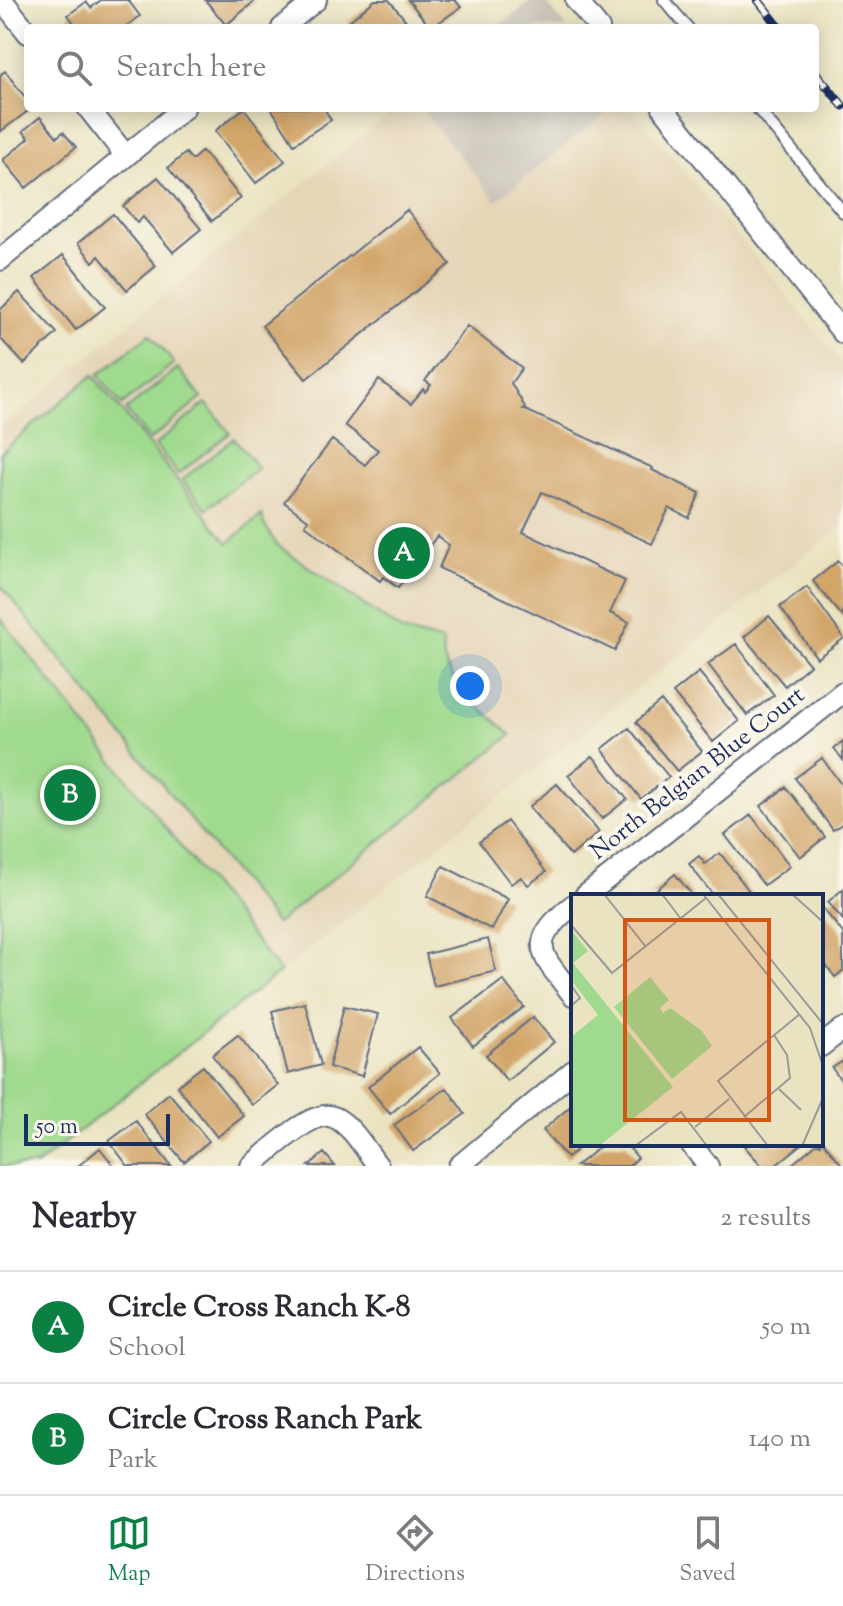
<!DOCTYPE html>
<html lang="en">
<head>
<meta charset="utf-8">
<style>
	body { margin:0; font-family:"Sorts Mill Goudy",serif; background:#f7f7f7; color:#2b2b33 }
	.scale { position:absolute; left:24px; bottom:20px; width:146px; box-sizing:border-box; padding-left:8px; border:4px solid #1b2f5e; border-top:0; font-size:22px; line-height:28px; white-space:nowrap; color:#1b2f5e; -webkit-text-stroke:6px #fbf7ec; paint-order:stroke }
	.you { position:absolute; left:470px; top:686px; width:28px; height:28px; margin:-20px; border:6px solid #fff; border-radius:50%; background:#1a73e8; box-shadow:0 0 0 12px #1a73e833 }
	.badge { display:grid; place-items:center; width:52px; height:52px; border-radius:50%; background:#0b8043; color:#fff; font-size:26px; font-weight:700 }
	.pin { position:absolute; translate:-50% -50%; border:4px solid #fff; box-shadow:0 2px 8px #0006 }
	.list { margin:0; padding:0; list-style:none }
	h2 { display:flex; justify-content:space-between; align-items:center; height:104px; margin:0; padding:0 32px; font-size:34px }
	h2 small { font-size:26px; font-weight:400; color:#7c7c81 }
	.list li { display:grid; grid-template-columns:52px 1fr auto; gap:24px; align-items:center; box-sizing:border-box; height:112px; padding:0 32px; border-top:2px solid #e1e1e2 }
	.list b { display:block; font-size:30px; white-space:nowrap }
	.list p { margin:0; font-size:26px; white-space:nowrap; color:#7c7c81 }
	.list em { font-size:26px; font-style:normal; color:#7c7c81 }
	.icon { flex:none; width:44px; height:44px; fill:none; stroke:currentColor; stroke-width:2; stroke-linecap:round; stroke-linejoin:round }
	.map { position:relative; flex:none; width:843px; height:1166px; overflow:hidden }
	.search { position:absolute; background:#fff; box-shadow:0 4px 20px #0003; left:24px; right:24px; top:24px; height:88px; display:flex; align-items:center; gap:20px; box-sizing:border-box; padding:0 28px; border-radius:8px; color:#7c7c81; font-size:30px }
	.sheet { height:328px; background:#fff }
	nav { display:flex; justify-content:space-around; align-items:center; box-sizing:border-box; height:112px; border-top:2px solid #e1e1e2; background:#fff; font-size:22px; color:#7c7c81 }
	nav a { display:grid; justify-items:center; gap:4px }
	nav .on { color:#0b8043 }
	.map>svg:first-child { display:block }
</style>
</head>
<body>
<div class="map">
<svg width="843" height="1166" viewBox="0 0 843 1166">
	<rect width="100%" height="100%" fill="#fbf7ec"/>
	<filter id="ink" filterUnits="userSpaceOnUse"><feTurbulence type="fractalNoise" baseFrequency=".0125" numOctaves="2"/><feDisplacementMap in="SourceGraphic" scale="16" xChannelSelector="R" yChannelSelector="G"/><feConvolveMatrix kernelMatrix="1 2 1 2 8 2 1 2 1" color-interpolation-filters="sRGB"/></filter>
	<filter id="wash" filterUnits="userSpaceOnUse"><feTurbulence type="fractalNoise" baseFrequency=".006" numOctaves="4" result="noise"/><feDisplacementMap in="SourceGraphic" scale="32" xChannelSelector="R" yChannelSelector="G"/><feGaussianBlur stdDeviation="1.8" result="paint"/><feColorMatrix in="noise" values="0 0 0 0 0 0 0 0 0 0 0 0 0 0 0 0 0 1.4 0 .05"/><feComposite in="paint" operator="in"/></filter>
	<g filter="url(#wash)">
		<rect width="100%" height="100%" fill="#eae3c1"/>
		<path fill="#e5d6b8" d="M 397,108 L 421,108 L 496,201 L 613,108 L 632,108 L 843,364 L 843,525 L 280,972 L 0,618 L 0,428 Z"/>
		<path fill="#c9c3b8" d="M 533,0 L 544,0 L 567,28 L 496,28 Z
			M 421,108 L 613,108 L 496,201 Z"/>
		<path fill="#a0da8e" stroke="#5e8476" stroke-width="2" d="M 150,334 L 174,363 L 122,405 L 98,375 Z
			M 178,368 L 202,398 L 150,440 L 126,410 Z
			M 93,375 L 228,543 L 262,515 L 264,524 L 277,545 L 402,631 L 443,642 C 437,678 487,712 511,735 L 276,924 L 0,585 L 0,453 Z
			M 206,403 L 230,433 L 178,474 L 155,445 Z
			M 234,438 L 258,468 L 206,509 L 182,480 Z
			M 0,618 L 280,972 L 36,1166 L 0,1166 Z"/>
		<g id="blocks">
			<path fill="#d2a569" d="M 101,0 L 128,0 L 140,16 L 124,28 L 78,28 L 68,15 L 86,2 L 91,8 Z
				M 205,0 L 256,0 L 226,25 Z
				M 375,0 L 389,0 L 412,28 L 353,28 L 348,22 Z
				M 408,0 L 455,0 L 461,7 L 431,28 Z
				M 5,71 L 28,101 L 28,108 L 32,108 L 0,132 L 0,75 Z
				M 244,108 L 285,161 L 256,183 L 215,131 Z
				M 271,108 L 324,108 L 331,120 L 294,144 Z
				M 40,117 L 57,137 L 63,132 L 76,147 L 26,188 L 3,160 L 29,138 L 23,131 Z
				M 202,151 L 241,198 L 212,221 L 168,168 L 186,153 L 192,160 Z
				M 158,177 L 201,229 L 173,252 L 143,217 L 137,223 L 123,206 Z
				M 407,210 L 450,264 L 306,379 L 262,326 Z
				M 113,214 L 156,266 L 127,290 L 99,256 L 93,262 L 78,243 Z
				M 63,255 L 105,307 L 76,330 L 34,278 Z
				M 19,292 L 57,333 L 24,364 L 0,338 L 0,310 Z
				M 467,326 L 522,368 L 511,383 L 525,407 L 523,409 L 653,468 L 652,470 L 700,493 L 689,518 L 669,508 L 652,544 L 542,492 L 523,532 L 625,581 L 610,613 L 629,622 L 615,651 L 439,568 L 449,545 L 437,536 L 398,588 L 383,577 L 380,581 L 305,525 L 308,520 L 284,502 L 332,440 L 365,465 L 378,450 L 345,425 L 379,380 L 411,404 L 423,389 L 425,392 L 431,385 L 425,381 Z
				M 838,561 L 843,566 L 843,617 L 813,581 Z
				M 807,587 L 843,637 L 843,639 L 817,658 L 780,607 Z
				M 769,616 L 810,665 L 785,686 L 744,637 Z
				M 736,644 L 774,695 L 747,715 L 708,664 Z
				M 699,672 L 739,721 L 713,742 L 673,693 Z
				M 661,701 L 702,751 L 677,771 L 636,722 Z
				M 629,728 L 669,777 L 641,799 L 602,749 Z
				M 843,741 L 843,760 L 834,748 Z
				M 593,756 L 627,799 L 602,819 L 568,775 Z
				M 822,758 L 843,787 L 843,823 L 833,830 L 795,778 Z
				M 557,784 L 599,832 L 571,856 L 529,807 Z
				M 786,787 L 825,837 L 800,857 L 761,806 Z
				M 751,815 L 790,866 L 764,885 L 725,835 Z
				M 507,821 L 546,872 L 528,885 L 521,877 L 511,884 L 479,842 Z
				M 720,853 L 753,896 L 714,896 L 689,864 L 699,856 L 705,864 Z
				M 443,866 L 508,899 L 492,930 L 427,896 Z
				M 675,874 L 693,896 L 649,896 Z
				M 843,889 L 843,920 L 828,902 Z
				M 821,906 L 843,933 L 843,971 L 835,977 L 821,959 Z
				M 488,939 L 496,971 L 434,986 L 426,954 Z
				M 503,980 L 524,1007 L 473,1046 L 452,1018 Z
				M 305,1003 L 321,1065 L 288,1074 L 272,1011 Z
				M 344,1006 L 378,1014 L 362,1076 L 329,1067 Z
				M 533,1017 L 554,1042 L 507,1081 L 486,1055 Z
				M 238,1035 L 278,1085 L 252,1105 L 212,1055 Z
				M 418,1047 L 440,1073 L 390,1114 L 368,1087 Z
				M 843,1061 L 843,1083 L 832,1068 Z
				M 203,1066 L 244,1116 L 217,1137 L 177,1086 Z
				M 447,1088 L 465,1114 L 413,1151 L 394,1125 Z
				M 169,1093 L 209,1141 L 184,1162 L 144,1114 Z
				M 573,1104 L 573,1144 L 583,1144 L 567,1158 L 543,1130 Z
				M 136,1121 L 171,1166 L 128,1166 L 109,1141 Z
				M 821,1139 L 843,1166 L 790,1166 L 816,1144 L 821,1144 Z
				M 603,1144 L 626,1144 L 638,1158 L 629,1166 L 576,1166 Z
				M 749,1144 L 802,1144 L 775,1166 L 762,1166 L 745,1147 Z
				M 100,1148 L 114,1166 L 78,1166 Z
				M 324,1153 L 335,1166 L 309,1166 Z"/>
		</g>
	</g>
	<g filter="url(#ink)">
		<use href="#blocks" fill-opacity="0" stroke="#636e81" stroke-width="2"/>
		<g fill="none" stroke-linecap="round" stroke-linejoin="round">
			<g stroke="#636e81" stroke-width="14">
				<path id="service" d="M 664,0 L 688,28
					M 757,108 L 843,212"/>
			</g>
			<g stroke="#636e81" stroke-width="24">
				<path id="minor" d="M 2,0 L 28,33
					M 576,0 L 599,28
					M 282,28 L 316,0
					M 88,108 L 126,156
					M 663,108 L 843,333
					M 0,260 L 184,108
					M 585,896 L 843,692
					M 573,905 C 525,944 541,954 573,995
					M 821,1046 L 843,1029
					M 691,1144 L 708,1166
					M 251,1166 C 267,1153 309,1112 330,1116 C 350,1121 366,1151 378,1166
					M 459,1166 L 573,1071"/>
			</g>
			<use href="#service" stroke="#fff" stroke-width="10"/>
			<use href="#minor" stroke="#fff" stroke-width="20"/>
			<g stroke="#1b2f5e" stroke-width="9">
				<path id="rail" d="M 758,0 L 780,28
					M 815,72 L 843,106"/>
			</g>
			<use href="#rail" stroke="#fbf7ec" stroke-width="6" stroke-dasharray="18" stroke-linecap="butt"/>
		</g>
	</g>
	<g text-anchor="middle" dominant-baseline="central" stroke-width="8" stroke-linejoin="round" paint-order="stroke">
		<g font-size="24" fill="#1b2f5e" stroke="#fbf7ec">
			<text transform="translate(698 774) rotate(-38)">North Belgian Blue Court</text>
		</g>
	</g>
	<g transform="translate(571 894)">
		<rect width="252" height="252" fill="#eae3c1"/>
		<path d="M 0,36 L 17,57 L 2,69 L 102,193 L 28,252 L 0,252 L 0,143 L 27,121 L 0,86 ZM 79,83 L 98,106 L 89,114 L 92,119 L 99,114 L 130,136 L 141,152 L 101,185 L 43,113 Z" fill="#a0da8e"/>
		<path fill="none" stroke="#979b99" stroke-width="2" d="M 33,0 L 75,53M 91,0 L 110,25M 132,0 L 239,134 L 252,172M 147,0 L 252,130M 221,0 L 252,28M 0,31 L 41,79 L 135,4M 0,91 L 9,104 L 0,112M 208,195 L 230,216M 173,223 L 219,184 L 216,161 L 203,141M 124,233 L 158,205M 64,252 L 110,218 L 136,252M 197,252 L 147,187 L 229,120M 231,252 L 252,204"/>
		<path fill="#d45514" fill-opacity="0.15" stroke="#d45514" stroke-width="4" d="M 54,26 L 198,26 L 198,226 L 54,226 Z"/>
		<rect width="252" height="252" fill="none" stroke="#1b2f5e" stroke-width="4"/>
	</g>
</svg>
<div class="scale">50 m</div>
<div class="you"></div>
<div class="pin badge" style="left:404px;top:553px">A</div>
<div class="pin badge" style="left:70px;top:795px">B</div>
<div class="search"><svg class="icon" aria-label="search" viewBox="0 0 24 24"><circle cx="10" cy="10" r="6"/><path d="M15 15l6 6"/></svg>Search here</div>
</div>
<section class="sheet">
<h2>Nearby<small>2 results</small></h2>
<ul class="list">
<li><span class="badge">A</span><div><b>Circle Cross Ranch K-8</b><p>School</p></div><em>50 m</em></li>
<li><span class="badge">B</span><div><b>Circle Cross Ranch Park</b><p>Park</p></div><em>140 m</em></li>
</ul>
</section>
<nav>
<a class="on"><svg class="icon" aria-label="map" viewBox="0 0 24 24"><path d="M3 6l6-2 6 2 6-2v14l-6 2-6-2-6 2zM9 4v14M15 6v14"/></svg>Map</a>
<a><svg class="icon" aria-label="directions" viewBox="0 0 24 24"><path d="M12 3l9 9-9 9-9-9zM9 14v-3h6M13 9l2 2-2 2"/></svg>Directions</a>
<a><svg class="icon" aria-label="saved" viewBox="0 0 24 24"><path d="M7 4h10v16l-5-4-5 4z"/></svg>Saved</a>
</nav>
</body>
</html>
